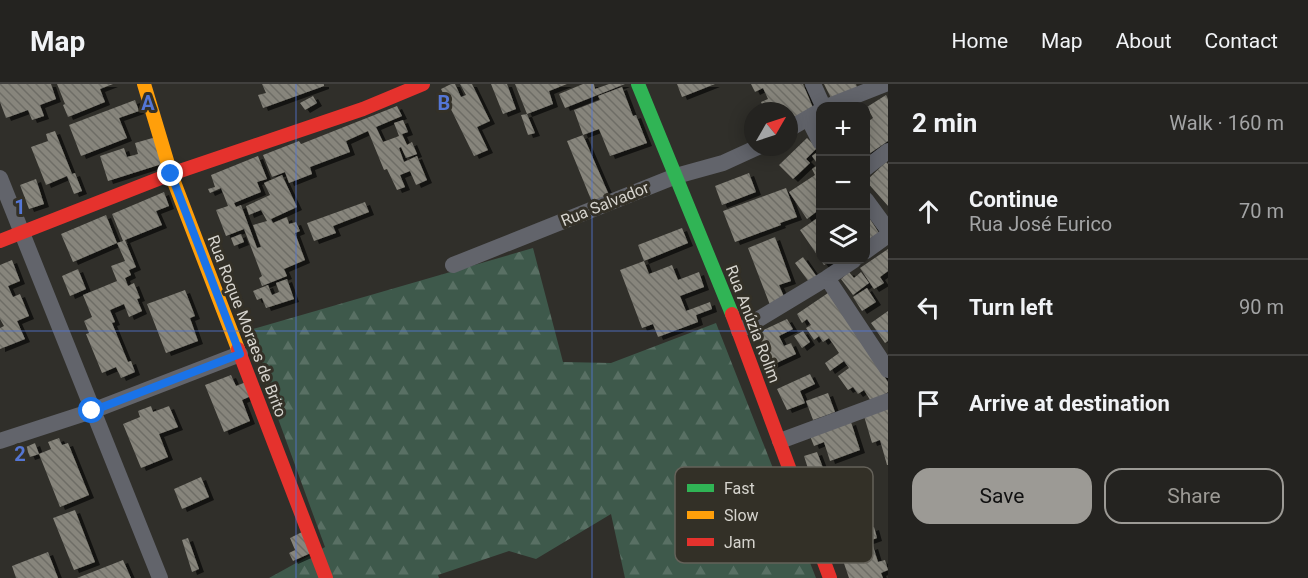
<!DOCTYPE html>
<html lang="en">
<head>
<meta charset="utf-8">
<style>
	body { margin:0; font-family:Roboto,sans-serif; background:#2c2b29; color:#f1f3f6 }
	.controls { position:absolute; right:18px; top:18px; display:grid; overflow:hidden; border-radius:12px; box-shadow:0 3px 15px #0003 }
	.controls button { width:54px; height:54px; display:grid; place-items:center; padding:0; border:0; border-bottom:2px solid #41403e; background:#242320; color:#f1f3f6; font:30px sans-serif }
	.compass { position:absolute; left:744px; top:18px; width:54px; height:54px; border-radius:50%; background:#242320; box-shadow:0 3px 15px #0003; rotate:51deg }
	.stop { position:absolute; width:18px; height:18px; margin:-14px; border:4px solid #1a73e8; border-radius:50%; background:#fff }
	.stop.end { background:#1a73e8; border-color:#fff; box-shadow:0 2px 6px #0008 }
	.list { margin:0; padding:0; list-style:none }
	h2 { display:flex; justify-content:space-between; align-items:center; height:78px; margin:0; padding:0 24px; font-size:26px }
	h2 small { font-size:20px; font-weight:400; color:#a3a4a5 }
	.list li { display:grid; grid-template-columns:39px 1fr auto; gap:18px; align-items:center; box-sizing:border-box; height:96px; padding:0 24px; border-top:2px solid #41403e }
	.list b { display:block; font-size:22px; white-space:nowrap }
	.list p { margin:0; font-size:20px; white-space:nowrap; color:#a3a4a5 }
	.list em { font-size:20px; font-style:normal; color:#a3a4a5 }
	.actions { display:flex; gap:12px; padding:18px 24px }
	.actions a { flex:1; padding:14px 0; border:2px solid #9c9a95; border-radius:18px; text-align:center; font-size:21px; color:#9c9a95 }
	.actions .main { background:#9c9a95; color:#111 }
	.icon { flex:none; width:33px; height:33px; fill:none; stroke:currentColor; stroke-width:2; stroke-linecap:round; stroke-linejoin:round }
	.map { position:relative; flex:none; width:888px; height:494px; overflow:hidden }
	header { display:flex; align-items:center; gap:36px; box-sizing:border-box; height:84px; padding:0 30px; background:#242320; border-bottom:2px solid #41403e }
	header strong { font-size:28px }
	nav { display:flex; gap:33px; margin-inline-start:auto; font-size:21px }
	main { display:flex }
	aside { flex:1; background:#242320 }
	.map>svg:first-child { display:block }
</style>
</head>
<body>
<header>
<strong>Map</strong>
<nav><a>Home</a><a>Map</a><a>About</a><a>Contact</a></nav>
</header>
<main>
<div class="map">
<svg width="888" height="494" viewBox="0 0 888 494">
	<defs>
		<pattern id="forest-firs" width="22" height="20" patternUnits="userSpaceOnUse" patternTransform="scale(1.5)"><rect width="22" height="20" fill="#3e594b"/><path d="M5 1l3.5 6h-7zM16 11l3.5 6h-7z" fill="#597064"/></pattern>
		<pattern id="building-back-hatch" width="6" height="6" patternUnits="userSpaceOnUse" patternTransform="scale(1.5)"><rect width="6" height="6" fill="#87857c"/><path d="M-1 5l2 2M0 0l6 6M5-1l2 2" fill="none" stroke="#6e6d66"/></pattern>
		<filter id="shadow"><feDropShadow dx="5" dy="3" stdDeviation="0" flood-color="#0009"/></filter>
	</defs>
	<rect width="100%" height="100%" fill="#302f2a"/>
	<path fill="url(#forest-firs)" d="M 533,164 L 563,278 L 611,279 L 716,239 L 816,494 L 625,494 L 611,430 L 536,475 L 509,467 L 438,491 L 439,494 L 269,494 L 325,463 L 246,247 Z"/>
	<path fill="url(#building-back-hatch)" filter="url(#shadow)" d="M 0,0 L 51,0 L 56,15 L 40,21 L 44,32 L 32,36 L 28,26 L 6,34 L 0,18 Z
		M 57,0 L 113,0 L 100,5 L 105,18 L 68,33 L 63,21 L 65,20 Z
		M 262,0 L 324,0 L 324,2 L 263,24 L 258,11 L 266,9 Z
		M 451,0 L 455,0 L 461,13 L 466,11 L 460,0 L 472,0 L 490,37 L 477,43 L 488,66 L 474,72 L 441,5 Z
		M 491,0 L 507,0 L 516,25 L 503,30 Z
		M 515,0 L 567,0 L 549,7 L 553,20 L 527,30 Z
		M 583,0 L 594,0 L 595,5 L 609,0 L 625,0 L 565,24 L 559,10 Z
		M 677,0 L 715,0 L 682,13 Z
		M 751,0 L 803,0 L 814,26 L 789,36 L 789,27 L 765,27 L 761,18 L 768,15 L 763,4 L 755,8 Z
		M 824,0 L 856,0 L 858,6 L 832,16 Z
		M 622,3 L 633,32 L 636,31 L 647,59 L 610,72 L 599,45 L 583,51 L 574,26 L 600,16 L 598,12 Z
		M 886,11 L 888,15 L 888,57 L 866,72 L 866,39 L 873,34 L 867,23 Z
		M 313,12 L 317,19 L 305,26 L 300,19 Z
		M 135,16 L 139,27 L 119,34 L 127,54 L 81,72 L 69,41 Z
		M 397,22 L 402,32 L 376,43 L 383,58 L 399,52 L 394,39 L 403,36 L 408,48 L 402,50 L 407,61 L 412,58 L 417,70 L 406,74 L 401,63 L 399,64 L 404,78 L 417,72 L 427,96 L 416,101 L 410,87 L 400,91 L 405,103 L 397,106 L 387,85 L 384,86 L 368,47 L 346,57 L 350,68 L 310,83 L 312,90 L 289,99 L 285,88 L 272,93 L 263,71 L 299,57 L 301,60 Z
		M 527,30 L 535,49 L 528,51 L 521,31 Z
		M 55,47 L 72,90 L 75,89 L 82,107 L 74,110 L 67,92 L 46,101 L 31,63 L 48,57 L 46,50 Z
		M 583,51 L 609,111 L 592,118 L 567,57 Z
		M 156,53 L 165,79 L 108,97 L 100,72 L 124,64 L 127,73 L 138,70 L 135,59 Z
		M 807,54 L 817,64 L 806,75 L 810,79 L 793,95 L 779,81 Z
		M 820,66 L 820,125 L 807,135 L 789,108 L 815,91 L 812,85 L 818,81 L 812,72 Z
		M 258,72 L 267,95 L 257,98 L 261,108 L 234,119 L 236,123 L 241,121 L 257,164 L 261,163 L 253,141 L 267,137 L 261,126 L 249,131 L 246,122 L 270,111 L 264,99 L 282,91 L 297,123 L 271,135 L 273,139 L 287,133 L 289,140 L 296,138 L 300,147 L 295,149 L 305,176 L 284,185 L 287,192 L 262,202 L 259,194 L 262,192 L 244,145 L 226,152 L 216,126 L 228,122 L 221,104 L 210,109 L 208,105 L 215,103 L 211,91 Z
		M 886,78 L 888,80 L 888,122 L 866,97 Z
		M 749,89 L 756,108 L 722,121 L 715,102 Z
		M 36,95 L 44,120 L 29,125 L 20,101 Z
		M 786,104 L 797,133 L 780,139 L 781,141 L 735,158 L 723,127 Z
		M 164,108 L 169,122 L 156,127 L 162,141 L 125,156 L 136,183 L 129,186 L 131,191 L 125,194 L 128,202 L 134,199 L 140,214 L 137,215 L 142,227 L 129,233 L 124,220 L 110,226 L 115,238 L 112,239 L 128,278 L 131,277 L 135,288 L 121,294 L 116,283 L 102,289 L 86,250 L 89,249 L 84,237 L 92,233 L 83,211 L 117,197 L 111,182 L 125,177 L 117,159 L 123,157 L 112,130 Z
		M 365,118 L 369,128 L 333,142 L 336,149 L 314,157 L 307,139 Z
		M 866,129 L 879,149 L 866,157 Z
		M 106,131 L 117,159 L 73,178 L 61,150 Z
		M 819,133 L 820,136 L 820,176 L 832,176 L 824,181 L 800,146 Z
		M 682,144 L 688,159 L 644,177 L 649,190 L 672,181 L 678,196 L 699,188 L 704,203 L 680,212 L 686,227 L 710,218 L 712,225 L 696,231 L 698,238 L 658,253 L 653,240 L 642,244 L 620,186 L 644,177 L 638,161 Z
		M 241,150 L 244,158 L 234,162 L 231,154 Z
		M 775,153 L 791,197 L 779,201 L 785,215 L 770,221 L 748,164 Z
		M 888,165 L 888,187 L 880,193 L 884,199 L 874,205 L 860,184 Z
		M 803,173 L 817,193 L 809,198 L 795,179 Z
		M 12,176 L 20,197 L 8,202 L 13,213 L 20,210 L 29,232 L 17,237 L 25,255 L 0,265 L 0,244 L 4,242 L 0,235 L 0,181 Z
		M 78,185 L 86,205 L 70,212 L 62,192 Z
		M 849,188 L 854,194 L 861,188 L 869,199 L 853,211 L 841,195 Z
		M 287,195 L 294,215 L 266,224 L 262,214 L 257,216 L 253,207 L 268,201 L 272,211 L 279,208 L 276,199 Z
		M 867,204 L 876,218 L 862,227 L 853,213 Z
		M 185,206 L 195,232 L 190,234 L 198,257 L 166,269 L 147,220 Z
		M 828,209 L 888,298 L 888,308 L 872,319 L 864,306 L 858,310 L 853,303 L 848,306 L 838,292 L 849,284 L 844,277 L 830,287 L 825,279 L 839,269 L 829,254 L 823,258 L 819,252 L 814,256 L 806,244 L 811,241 L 807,235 L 802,239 L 797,230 Z
		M 888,227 L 888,257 L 885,259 L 871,239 Z
		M 787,235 L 793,245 L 779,252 L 784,262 L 791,259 L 796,270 L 770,282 L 765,271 L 768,270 L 757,249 Z
		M 803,247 L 810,258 L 802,264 L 794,252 Z
		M 810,290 L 815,300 L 800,307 L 805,319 L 787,326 L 777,305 Z
		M 231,291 L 236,302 L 246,298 L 251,312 L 242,316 L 250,337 L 224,348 L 205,301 Z
		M 828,309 L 835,328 L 813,336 L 806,317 Z
		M 151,322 L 153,328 L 169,322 L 178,343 L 159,350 L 168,373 L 141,384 L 123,340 L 140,333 L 138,327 Z
		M 888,325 L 888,381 L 887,381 L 880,356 L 872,359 L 864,332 Z
		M 851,338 L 860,366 L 830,377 L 824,358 L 814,362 L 810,352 Z
		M 59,354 L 62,361 L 68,359 L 89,411 L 60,423 L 39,370 L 51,365 L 48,358 Z
		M 35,359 L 39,370 L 30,373 L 26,363 Z
		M 817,368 L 825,389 L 811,394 L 804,372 Z
		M 201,393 L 209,413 L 182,425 L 174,405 Z
		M 75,426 L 95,478 L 74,486 L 53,434 Z
		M 874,443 L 877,454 L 849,464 L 851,470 L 873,462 L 878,478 L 885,476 L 888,486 L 881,489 L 883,494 L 849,494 L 836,456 Z
		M 304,447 L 313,468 L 293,477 L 289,469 L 295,466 L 290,454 Z
		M 188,454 L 199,485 L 192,488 L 182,456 Z
		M 48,468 L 58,494 L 16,494 L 12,482 Z
		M 123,476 L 131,494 L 77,494 Z"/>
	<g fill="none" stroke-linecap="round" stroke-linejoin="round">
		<path stroke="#62646b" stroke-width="16" d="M 813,0 L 823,22
			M 829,22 L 885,0
			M 808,34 L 820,58
			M 789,45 L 820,27
			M 866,84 L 888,67
			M 0,94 L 160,494
			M 866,116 L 888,146
			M 866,167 L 888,151
			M 453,181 L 676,92 L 723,79 L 758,63
			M 827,194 L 888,286
			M 739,247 L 827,194 L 854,176
			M 0,357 L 92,327 L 240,270
			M 780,357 L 888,317"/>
		<path stroke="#30b455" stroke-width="14" d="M 638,0 L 732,230"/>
		<path stroke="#ff9f0a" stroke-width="14" d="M 144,0 L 171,90 L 238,265"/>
		<path stroke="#e5322d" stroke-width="14" d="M 0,157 L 171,90 L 363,25 L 423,0
			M 732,230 L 830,494
			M 238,265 L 326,494"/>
	</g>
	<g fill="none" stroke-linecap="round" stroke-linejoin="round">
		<path stroke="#1a73e8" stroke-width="8" d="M 92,327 L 240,270 L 171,90"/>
	</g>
	<path fill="none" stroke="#5476d5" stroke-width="1.5" stroke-opacity="0.55" d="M 296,0 L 296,494M 592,0 L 592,494M 0,247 L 888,247"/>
	<g text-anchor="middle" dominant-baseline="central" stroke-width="6" stroke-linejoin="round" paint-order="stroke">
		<g font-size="16" fill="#d6d4ce" stroke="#333027">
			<text transform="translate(605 120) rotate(-22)">Rua Salvador</text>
			<text transform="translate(753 240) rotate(69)">Rua Anúzia Rolim</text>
			<text transform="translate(247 242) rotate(69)">Rua Roque Moraes de Brito</text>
		</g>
	</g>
	<rect x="675" y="383" width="198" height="96" rx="9" fill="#333027" stroke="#646159" stroke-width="1.5"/>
	<rect x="687" y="400" width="27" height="8" fill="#30b455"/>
	<rect x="687" y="427" width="27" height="8" fill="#ff9f0a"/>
	<rect x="687" y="454" width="27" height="8" fill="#e5322d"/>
	<g font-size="16" fill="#d6d4ce">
		<text x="724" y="410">Fast</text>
		<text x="724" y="437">Slow</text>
		<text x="724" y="464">Jam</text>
	</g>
	<g font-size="20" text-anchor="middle" font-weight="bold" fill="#5476d5" stroke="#333027" stroke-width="6" stroke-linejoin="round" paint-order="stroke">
		<text x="148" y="26">A</text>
		<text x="444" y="26">B</text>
		<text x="20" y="130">1</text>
		<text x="20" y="377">2</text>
	</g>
</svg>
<div class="controls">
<button>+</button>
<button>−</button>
<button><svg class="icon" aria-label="layers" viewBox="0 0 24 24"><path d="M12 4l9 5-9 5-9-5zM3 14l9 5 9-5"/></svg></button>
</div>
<svg class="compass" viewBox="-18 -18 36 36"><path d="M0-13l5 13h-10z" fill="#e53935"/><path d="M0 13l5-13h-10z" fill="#a3a4a5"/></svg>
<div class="stop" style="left:92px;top:327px"></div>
<div class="stop end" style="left:171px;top:90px"></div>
</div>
<aside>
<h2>2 min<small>Walk · 160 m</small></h2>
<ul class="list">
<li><svg class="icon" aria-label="ahead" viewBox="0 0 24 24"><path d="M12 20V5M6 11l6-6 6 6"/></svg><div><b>Continue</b><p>Rua José Eurico</p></div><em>70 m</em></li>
<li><svg class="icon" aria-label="left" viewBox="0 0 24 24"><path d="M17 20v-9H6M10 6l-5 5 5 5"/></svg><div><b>Turn left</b></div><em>90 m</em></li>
<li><svg class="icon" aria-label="arrive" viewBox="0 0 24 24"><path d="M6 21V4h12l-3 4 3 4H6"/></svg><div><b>Arrive at destination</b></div></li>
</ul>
<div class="actions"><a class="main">Save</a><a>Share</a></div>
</aside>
</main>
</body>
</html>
